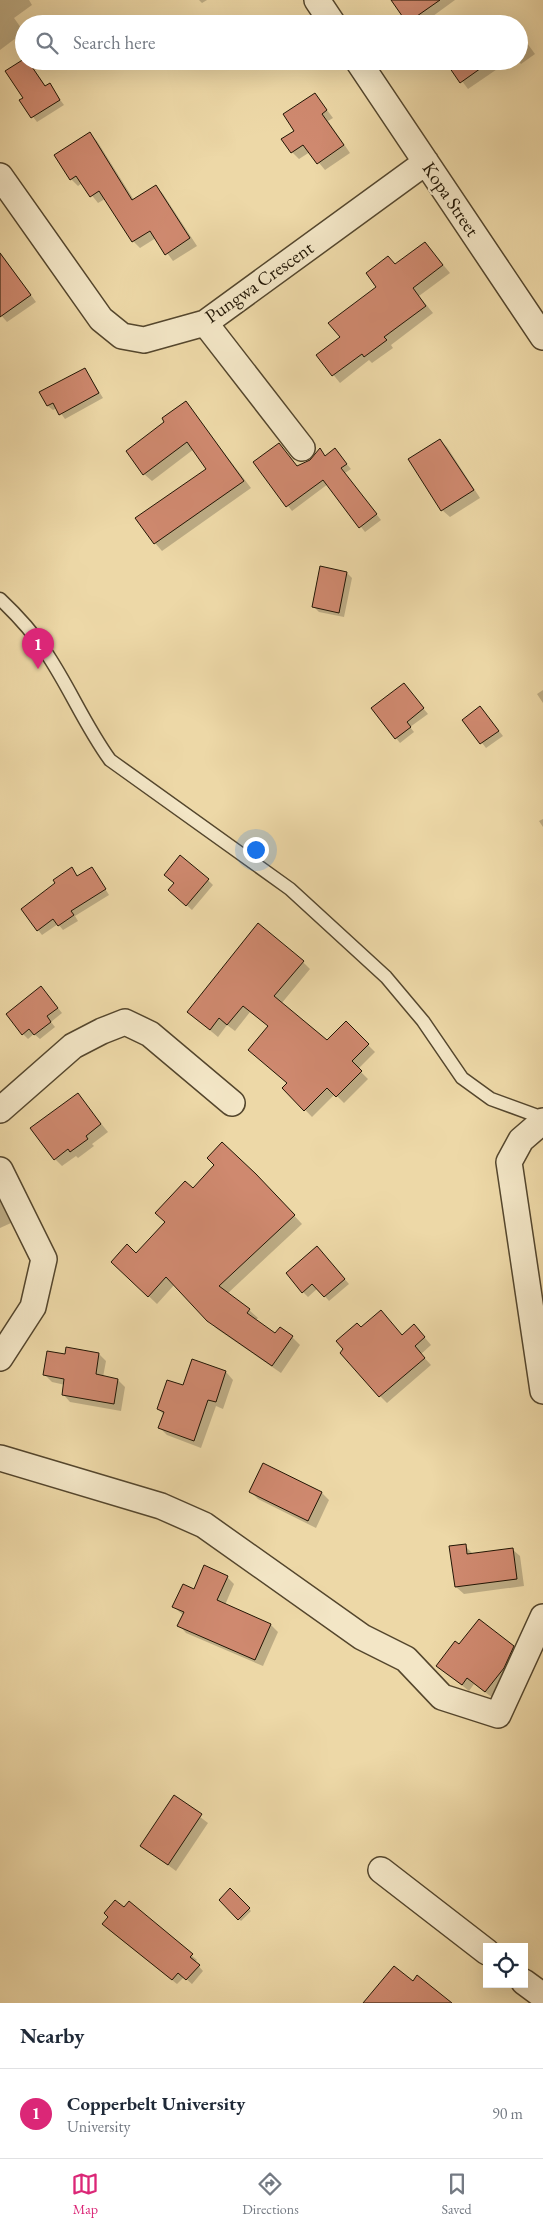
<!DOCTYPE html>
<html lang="en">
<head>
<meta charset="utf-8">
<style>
	body { margin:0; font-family:"EB Garamond",serif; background:#f2f2f3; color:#1f2937 }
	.controls { position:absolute; right:15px; bottom:15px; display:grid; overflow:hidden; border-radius:0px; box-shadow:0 5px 20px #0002 }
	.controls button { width:45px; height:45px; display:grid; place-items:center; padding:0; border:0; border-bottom:1px solid #e0e1e3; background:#fff; color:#1f2937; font:25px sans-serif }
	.you { position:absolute; left:255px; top:849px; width:18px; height:18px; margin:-12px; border:4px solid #fff; border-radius:50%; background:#1a73e8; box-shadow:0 0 0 8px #1a73e833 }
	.badge { display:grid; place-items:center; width:32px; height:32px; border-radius:50%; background:#db2777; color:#fff; font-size:16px; font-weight:700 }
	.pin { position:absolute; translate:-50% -41px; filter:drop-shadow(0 1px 2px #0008) }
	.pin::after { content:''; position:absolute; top:26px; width:18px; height:15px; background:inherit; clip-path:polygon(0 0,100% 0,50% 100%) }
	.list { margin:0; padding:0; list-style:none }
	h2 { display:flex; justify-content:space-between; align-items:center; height:65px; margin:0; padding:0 20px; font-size:21px }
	h2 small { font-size:16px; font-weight:400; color:#747a83 }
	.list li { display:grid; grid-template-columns:32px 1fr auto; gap:15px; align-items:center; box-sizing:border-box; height:90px; padding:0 20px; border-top:1px solid #e0e1e3 }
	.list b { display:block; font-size:19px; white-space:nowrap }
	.list p { margin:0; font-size:16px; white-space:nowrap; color:#747a83 }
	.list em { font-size:16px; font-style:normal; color:#747a83 }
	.icon { flex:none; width:28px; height:28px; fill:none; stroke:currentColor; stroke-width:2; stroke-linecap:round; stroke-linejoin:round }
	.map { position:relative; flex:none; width:543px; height:2003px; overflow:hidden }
	.search { position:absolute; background:#fff; box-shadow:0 5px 20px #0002; left:15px; right:15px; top:15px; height:55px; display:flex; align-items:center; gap:12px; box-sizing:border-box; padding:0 18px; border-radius:28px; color:#747a83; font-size:19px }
	.sheet { height:155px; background:#fff }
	nav { display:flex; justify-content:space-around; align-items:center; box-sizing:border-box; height:70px; border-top:1px solid #e0e1e3; background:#fff; font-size:14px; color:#747a83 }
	nav a { display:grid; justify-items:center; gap:2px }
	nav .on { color:#db2777 }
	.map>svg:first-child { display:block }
</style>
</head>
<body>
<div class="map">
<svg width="543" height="2003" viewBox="0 0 543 2003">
	<rect width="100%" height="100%" fill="#edd8a7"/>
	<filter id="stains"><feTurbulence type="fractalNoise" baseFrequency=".004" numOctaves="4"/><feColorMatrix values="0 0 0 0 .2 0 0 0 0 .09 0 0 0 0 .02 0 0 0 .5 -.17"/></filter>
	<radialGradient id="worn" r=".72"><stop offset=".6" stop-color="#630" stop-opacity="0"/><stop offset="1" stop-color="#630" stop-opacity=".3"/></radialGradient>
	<path fill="#0003" d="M 0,0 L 29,0 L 32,5 L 14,18 L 24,32 L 0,50 Z
		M 199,0 L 207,0 L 202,3 Z
		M 392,0 L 455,0 L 422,24 L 409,24 Z
		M 507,17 L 514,24 L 497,24 Z
		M 519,32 L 535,54 L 521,64 L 518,61 Z
		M 24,61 L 30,64 L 46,87 L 49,85 L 64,105 L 37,122 L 21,101 L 25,98 Z
		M 447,61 L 509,61 L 468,89 Z
		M 315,94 L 333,118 L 328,121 L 350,153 L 325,170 L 310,152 L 299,159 L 292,152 Z
		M 90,134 L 97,141 L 134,200 L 156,186 L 163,194 L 197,246 L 173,261 L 156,238 L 140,248 L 133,241 L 105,199 L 98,203 L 82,183 L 78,186 L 71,179 Z
		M 425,243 L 450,273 L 419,296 L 433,313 L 391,345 L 393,348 L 372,363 L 369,360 L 340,383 L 318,356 L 341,338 L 396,265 Z
		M 0,252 L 36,302 L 7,322 L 0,314 Z
		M 85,369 L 103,398 L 65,419 L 57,408 L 53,410 L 48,406 L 41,393 Z
		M 185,402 L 251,488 L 162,551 L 155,543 L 208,469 L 194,449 L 152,481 L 144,474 L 166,422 Z
		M 440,440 L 447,447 L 480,498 L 450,517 L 442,510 Z
		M 279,444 L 298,467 L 311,461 L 320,450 L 326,457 L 335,450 L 351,469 L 345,473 L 381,520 L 365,532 L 328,484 L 292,511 L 254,462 Z
		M 347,573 L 352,578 L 344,617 L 319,612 L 314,607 Z
		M 404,685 L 428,714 L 410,727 L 414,732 L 400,743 L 396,738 Z
		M 543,690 L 543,703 L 537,694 Z
		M 480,707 L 503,736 L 486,748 L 464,720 Z
		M 543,819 L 543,827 L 539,821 Z
		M 72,869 L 78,877 L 96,874 L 109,895 L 75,916 L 78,921 L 63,930 L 58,924 L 42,935 L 38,930 L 56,883 Z
		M 208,880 L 213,885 L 192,910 L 175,895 L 175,883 Z
		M 303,962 L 310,969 L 281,1004 L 327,1042 L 346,1023 L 375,1052 L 358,1069 L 368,1079 L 344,1103 L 335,1094 L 312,1117 L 284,1088 L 288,1084 L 249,1050 L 269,1026 L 250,1012 L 235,1031 L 227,1025 L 218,1037 L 188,1012 Z
		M 46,993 L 62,1013 L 51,1022 L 55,1027 L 40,1039 L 34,1034 L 28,1039 L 23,1034 Z
		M 77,1094 L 108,1132 L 92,1144 L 94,1146 L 78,1158 L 76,1156 L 62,1166 L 55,1159 Z
		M 264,1183 L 302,1224 L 227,1294 L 249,1310 L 258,1318 L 256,1320 L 276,1335 L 292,1337 L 300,1345 L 281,1373 L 217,1329 L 175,1284 L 157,1304 L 121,1270 L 193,1190 Z
		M 0,1200 L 11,1223 L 0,1228 Z
		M 322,1253 L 349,1284 L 329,1301 L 318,1288 L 308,1297 L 303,1292 Z
		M 361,1329 L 402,1336 L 421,1333 L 431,1345 L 421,1354 L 431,1365 L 387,1403 L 380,1396 Z
		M 99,1354 L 106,1361 L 103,1377 L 118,1380 L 125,1387 L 121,1411 L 70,1402 L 63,1394 L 65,1385 L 52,1382 L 45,1375 L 66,1356 Z
		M 193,1360 L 226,1372 L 233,1380 L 223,1409 L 216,1406 L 201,1448 L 167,1435 L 160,1428 L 164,1415 L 158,1409 L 184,1387 Z
		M 264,1465 L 322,1493 L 329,1500 L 316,1528 L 258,1499 L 251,1492 Z
		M 465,1546 L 473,1554 L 512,1549 L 520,1556 L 524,1586 L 464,1594 L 456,1587 Z
		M 227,1577 L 234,1584 L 225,1605 L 271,1625 L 278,1632 L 263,1666 L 186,1633 L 179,1625 L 183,1615 L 174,1607 L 194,1591 Z
		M 460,1646 L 513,1647 L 520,1654 L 493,1698 L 474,1684 L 469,1691 L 438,1666 Z
		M 174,1797 L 208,1823 L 176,1871 L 142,1846 Z
		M 230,1890 L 251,1911 L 241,1921 L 220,1900 Z
		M 129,1902 L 197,1960 L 195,1962 L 203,1971 L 192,1984 L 184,1977 L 177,1984 L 108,1929 Z"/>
	<path fill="#cf896f" stroke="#211504" d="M 391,0 L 440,0 L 407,23 Z
		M 24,59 L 24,61 L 28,61 L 45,86 L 50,83 L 60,100 L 31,118 L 19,100 L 23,98 L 5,71 Z
		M 445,61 L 491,61 L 460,83 Z
		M 315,93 L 327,110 L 322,114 L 344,145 L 317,164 L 303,145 L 291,153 L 281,139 L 294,131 L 283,114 Z
		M 90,132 L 132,200 L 156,185 L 190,238 L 165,255 L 150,231 L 132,242 L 99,191 L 90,197 L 76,176 L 70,180 L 54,155 Z
		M 425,242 L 443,265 L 413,288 L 426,306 L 384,337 L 387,340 L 364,357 L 362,354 L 332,376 L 316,355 L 340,337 L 328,323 L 376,287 L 366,273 L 388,256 L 395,264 Z
		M 0,253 L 31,295 L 0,317 Z
		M 85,368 L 99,393 L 59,415 L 53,403 L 47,406 L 39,392 Z
		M 186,401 L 244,481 L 154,544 L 135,518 L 206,469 L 187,442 L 143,475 L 126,451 L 164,422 L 162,418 Z
		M 440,439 L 474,490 L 441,511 L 408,459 Z
		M 279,443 L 297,466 L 310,460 L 320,448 L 325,456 L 335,448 L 347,464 L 341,468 L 377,514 L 359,528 L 323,480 L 286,507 L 253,462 Z
		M 320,566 L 347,572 L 339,613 L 312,607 Z
		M 404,683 L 424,708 L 407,722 L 411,727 L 395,739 L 371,708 Z
		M 480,706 L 499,731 L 480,744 L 462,720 Z
		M 180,855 L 209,879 L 186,906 L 168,890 L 174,883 L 164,875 Z
		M 72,867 L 77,876 L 92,867 L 106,889 L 71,911 L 74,915 L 58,926 L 53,919 L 37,931 L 21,909 L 55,883 L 53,880 Z
		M 258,923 L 304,961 L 274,996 L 327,1040 L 346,1021 L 369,1044 L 352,1061 L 362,1071 L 336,1097 L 327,1088 L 304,1111 L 282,1088 L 287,1083 L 248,1050 L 268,1026 L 243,1006 L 227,1025 L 219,1018 L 210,1030 L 187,1012 Z
		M 41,986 L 58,1008 L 47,1016 L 51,1022 L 34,1035 L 29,1029 L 22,1035 L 6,1014 Z
		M 78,1093 L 101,1124 L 86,1136 L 88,1139 L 70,1152 L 68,1149 L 54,1160 L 30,1128 Z
		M 222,1142 L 256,1174 L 295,1215 L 219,1286 L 250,1309 L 247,1313 L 275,1333 L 280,1327 L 293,1336 L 272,1366 L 207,1321 L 166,1277 L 148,1297 L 111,1262 L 127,1244 L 136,1253 L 165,1222 L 155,1213 L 185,1181 L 193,1188 L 214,1165 L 207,1158 Z
		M 317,1246 L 345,1279 L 324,1297 L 312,1284 L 302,1293 L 286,1273 Z
		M 381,1310 L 402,1335 L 414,1324 L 425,1337 L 415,1346 L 425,1358 L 379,1397 L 340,1353 L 343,1349 L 336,1341 L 357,1323 L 361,1327 Z
		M 66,1347 L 99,1353 L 96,1374 L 118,1379 L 114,1404 L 62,1395 L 64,1379 L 43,1375 L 47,1351 L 65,1354 Z
		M 192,1359 L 226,1371 L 216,1402 L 208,1400 L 194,1441 L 158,1428 L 164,1412 L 157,1409 L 167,1380 L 183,1385 Z
		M 263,1463 L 322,1492 L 308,1521 L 249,1492 Z
		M 466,1544 L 467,1554 L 513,1548 L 517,1579 L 455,1587 L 449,1546 Z
		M 204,1565 L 228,1576 L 217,1600 L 271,1624 L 255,1660 L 177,1626 L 184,1612 L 172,1607 L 183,1584 L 194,1589 Z
		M 479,1619 L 514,1646 L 504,1668 L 485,1692 L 467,1678 L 462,1685 L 436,1666 L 455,1641 L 459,1644 Z
		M 174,1795 L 202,1814 L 168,1865 L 140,1846 Z
		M 230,1888 L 250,1908 L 238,1920 L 219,1900 Z
		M 115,1900 L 124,1907 L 129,1901 L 193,1954 L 190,1957 L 200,1965 L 186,1980 L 178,1973 L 172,1980 L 102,1924 L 108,1917 L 104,1913 Z
		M 394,1966 L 413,1981 L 417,1975 L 452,2003 L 363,2003 Z"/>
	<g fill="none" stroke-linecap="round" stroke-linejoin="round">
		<g stroke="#54462d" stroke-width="15">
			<path id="lane" d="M 0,599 C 17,615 32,631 45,651 C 69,686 84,724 110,760 L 290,889 L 386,977 L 423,1021 L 462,1078 L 491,1099 L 543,1118"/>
		</g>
		<g stroke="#54462d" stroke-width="28">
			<path id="street" d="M 317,0 L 333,24
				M 358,61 L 543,337
				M 0,176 L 101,319 L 122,336 L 144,340 L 205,323 L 426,162
				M 205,323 L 302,448
				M 0,1110 L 73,1046 L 102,1031 L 125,1022 L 150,1034 L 232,1103
				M 543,1121 L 521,1140 L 509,1162 L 543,1391
				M 0,1170 L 44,1259 L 33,1307 L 0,1358
				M 0,1458 L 161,1506 L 204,1525 L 362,1637 L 406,1659 L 442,1697 L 498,1715 L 543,1617
				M 381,1870 L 487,1952
				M 524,1982 L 543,1996"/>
		</g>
		<use href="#lane" stroke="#f3e6c6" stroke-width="12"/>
		<use href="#street" stroke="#f3e6c6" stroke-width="25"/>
	</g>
	<g text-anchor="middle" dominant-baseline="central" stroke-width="4.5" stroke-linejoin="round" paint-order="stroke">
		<g font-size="19" fill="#211504" stroke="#f3e6c6">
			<text transform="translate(451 199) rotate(56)">Kopa Street</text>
			<text transform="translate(259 282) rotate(-35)">Pungwa Crescent</text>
		</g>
	</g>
	<rect width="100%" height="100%" filter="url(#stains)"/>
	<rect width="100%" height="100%" fill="url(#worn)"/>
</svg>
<div class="controls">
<button><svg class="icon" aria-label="locate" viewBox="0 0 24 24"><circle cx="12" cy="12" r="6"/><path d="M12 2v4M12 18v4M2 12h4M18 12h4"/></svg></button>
</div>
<div class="you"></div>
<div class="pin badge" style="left:38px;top:669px">1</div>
<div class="search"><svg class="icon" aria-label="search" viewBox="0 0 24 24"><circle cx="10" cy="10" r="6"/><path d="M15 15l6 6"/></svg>Search here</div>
</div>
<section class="sheet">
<h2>Nearby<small></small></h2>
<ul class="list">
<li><span class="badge">1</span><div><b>Copperbelt University</b><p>University</p></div><em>90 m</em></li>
</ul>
</section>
<nav>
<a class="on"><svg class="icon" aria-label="map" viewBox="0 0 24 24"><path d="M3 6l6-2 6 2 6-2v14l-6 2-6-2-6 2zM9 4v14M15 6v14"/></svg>Map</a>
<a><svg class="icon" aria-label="directions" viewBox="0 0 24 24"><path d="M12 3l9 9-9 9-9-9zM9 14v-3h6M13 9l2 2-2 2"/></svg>Directions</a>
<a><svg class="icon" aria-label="saved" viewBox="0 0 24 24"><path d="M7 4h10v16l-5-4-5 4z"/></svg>Saved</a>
</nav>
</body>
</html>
